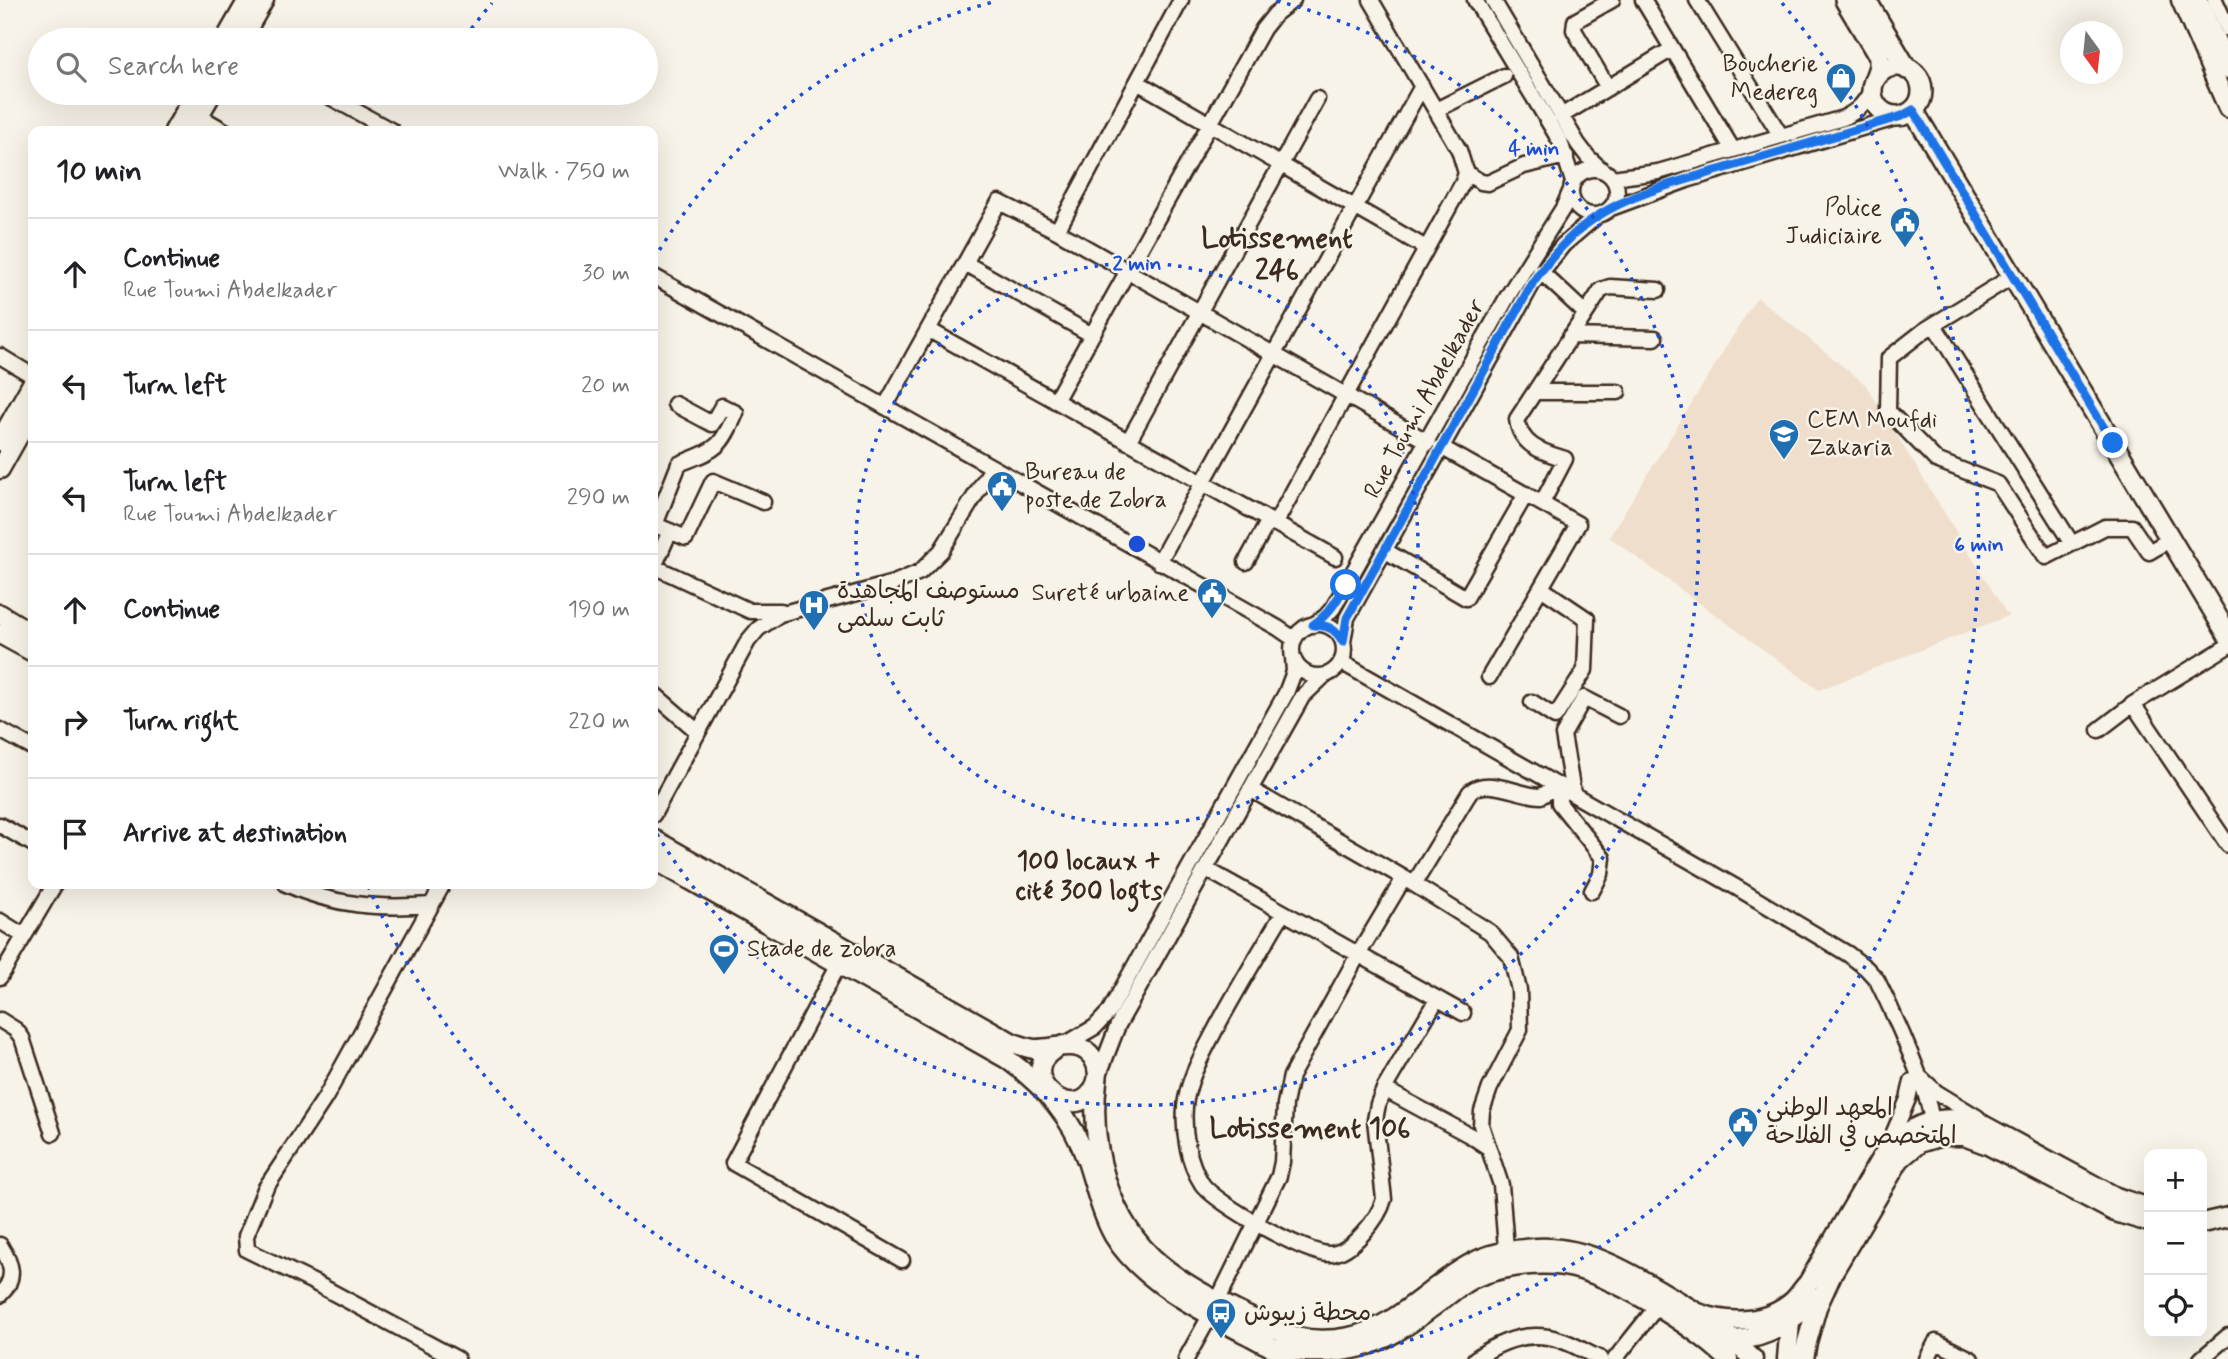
<!DOCTYPE html>
<html lang="en">
<head>
<meta charset="utf-8">
<style>
	body { margin:0; font-family:Mynerve,"Playpen Sans Arabic",sans-serif; background:#f6f6f6; color:#202124 }
	.controls { position:absolute; right:21px; bottom:21px; display:grid; overflow:hidden; border-radius:14px; box-shadow:0 7px 28px #0002 }
	.controls button { width:63px; height:63px; display:grid; place-items:center; padding:0; border:0; border-bottom:2px solid #e0e0e0; background:#fff; color:#202124; font:35px sans-serif }
	.compass { position:absolute; left:2060px; top:21px; width:63px; height:63px; border-radius:50%; background:#fff; box-shadow:0 7px 28px #0002; rotate:165deg }
	.stop { position:absolute; width:21px; height:21px; margin:-16px; border:5px solid #1a73e8; border-radius:50%; background:#fff }
	.stop.end { background:#1a73e8; border-color:#fff; box-shadow:0 2px 7px #0008 }
	.list { margin:0; padding:0; list-style:none }
	h2 { display:flex; justify-content:space-between; align-items:center; height:91px; margin:0; padding:0 28px; font-size:30px }
	h2 small { font-size:23px; font-weight:400; color:#757577 }
	.list li { display:grid; grid-template-columns:46px 1fr auto; gap:21px; align-items:center; box-sizing:border-box; height:112px; padding:0 28px; border-top:2px solid #e0e0e0 }
	.list b { display:block; font-size:26px; white-space:nowrap }
	.list p { margin:0; font-size:23px; white-space:nowrap; color:#757577 }
	.list em { font-size:23px; font-style:normal; color:#757577 }
	.icon { flex:none; width:38px; height:38px; fill:none; stroke:currentColor; stroke-width:2; stroke-linecap:round; stroke-linejoin:round }
	.map { position:relative; flex:none; width:2228px; height:1359px; overflow:hidden }
	.search { position:absolute; background:#fff; box-shadow:0 7px 28px #0002; left:28px; top:28px; width:630px; height:77px; display:flex; align-items:center; gap:18px; box-sizing:border-box; padding:0 24px; border-radius:38px; color:#757577; font-size:26px }
	.panel { position:absolute; background:#fff; box-shadow:0 7px 28px #0002; left:28px; top:126px; width:630px; height:763px; border-radius:14px }
	.map>svg:first-child { display:block }
</style>
</head>
<body>
<div class="map">
<svg width="2228" height="1359" viewBox="0 0 2228 1359">
	<rect width="100%" height="100%" fill="#f7f3e8"/>
	<filter id="ink" filterUnits="userSpaceOnUse"><feTurbulence type="fractalNoise" baseFrequency=".0143" numOctaves="2"/><feDisplacementMap in="SourceGraphic" scale="14" xChannelSelector="R" yChannelSelector="G"/><feConvolveMatrix kernelMatrix="1 2 1 2 8 2 1 2 1" color-interpolation-filters="sRGB"/></filter>
	<g filter="url(#ink)">
		<path fill="#efdecc" d="M 1757,297 L 1865,384 L 2008,616 L 1819,690 L 1609,537 Z"/>
		<g fill="none" stroke-linecap="round" stroke-linejoin="round">
			<g stroke="#3b2a1e" stroke-width="19">
				<path id="minor" d="M 1475,0 L 1560,141 L 1573,182
					M 1493,0 L 1578,144 L 1588,157 L 1603,171
					M 1643,0 L 1733,150
					M 1697,0 L 1781,136
					M 2215,0 L 2228,29
					M 1137,82 L 1426,248
					M 1608,88 L 1574,30 L 1575,21 L 1612,0
					M 323,93 L 392,131
					M 1436,110 L 1504,76
					M 199,116 L 225,131
					M 1561,116 L 1672,49
					M1571 192a23 23 0 1 1 46 0a23 23 0 1 1-46 0Z
					M 1466,173 L 1481,182 L 1488,183 L 1524,166 L 1566,156
					M 1612,178 L 1658,172 L 1843,118 C 1858,111 1864,104 1872,89
					M 1611,208 L 1687,180 L 1902,116
					M 1057,231 L 1428,442
					M 965,263 L 1092,335
					M 1540,271 L 1585,313
					M 653,276 L 1278,628 L 1294,639
					M 2013,276 L 1925,330 L 1889,358 L 1888,411 L 1936,460 L 1998,484 L 2046,557 L 2105,527 L 2132,527 L 2149,552 L 2171,539
					M 1934,325 L 2072,544
					M 929,330 L 1335,557
					M 1570,336 L 1655,338
					M 0,356 L 33,376
					M 1535,392 L 1618,392
					M 1055,401 L 1263,29 L 1275,14 L 1293,0
					M 885,407 L 999,202 L 1057,231 L 1181,0
					M 1128,442 L 1317,99
					M 1441,447 L 1578,524 L 1489,677
					M 1542,503 L 1565,459 C 1543,452 1520,446 1517,419 L 1601,290 L 1610,287 L 1658,290
					M 653,524 L 686,538 L 713,481 L 763,502
					M 1275,524 L 1463,182 L 1466,173 L 1459,150 L 1371,0
					M 655,525 L 679,464 C 716,449 720,450 736,413 L 722,406 L 712,424 L 675,404
					M 1384,550 L 1466,598 L 1526,494
					M 1159,562 L 1422,86
					M 1246,562 L 1269,520
					M 653,566 L 750,611 L 781,611
					M 653,569 L 670,531
					M1292 650a26 26 0 1 1 52 0a26 26 0 1 1-52 0Z
					M 1313,625 L 1325,617 L 1333,608 L 1509,294 L 1563,208 L 1571,190
					M 1343,642 L 1347,618 L 1533,283 L 1563,245 L 1598,215
					M 1341,662 L 1734,886 L 1848,954 L 1866,968 L 1877,980 C 1889,1004 1940,1112 1931,1131
					M 653,693 L 698,732
					M 1532,702 L 1555,717 L 1585,670 L 1587,619 L 1541,588
					M 2133,704 L 2228,845
					M 0,730 L 33,748
					M 2099,730 L 2133,704 L 2228,646
					M 1250,789 L 1404,878 L 1490,932 L 1511,957 L 1519,990 L 1520,1030 L 1490,1088 L 1482,1111 L 1481,1125 L 1501,1185 L 1507,1261
					M 1573,793 L 1563,735 L 1584,698 L 1619,716
					M 653,815 L 748,641 L 758,629 L 780,614 L 894,583 L 920,572 L 941,551 L 992,468
					M 0,825 L 33,844
					M 1206,869 L 1463,1013
					M 286,884 C 334,906 379,909 431,905
					M 443,884 L 325,1098 L 265,1189 L 246,1236 L 247,1250 L 315,1283 L 457,1359
					M 1414,884 L 1470,792 C 1488,776 1520,796 1541,796 L 1559,785 L 1559,803 L 1603,858 L 1601,874 L 1592,891
					M 1283,913 C 1258,955 1233,995 1211,1038 C 1200,1059 1187,1083 1185,1107 C 1183,1133 1188,1162 1202,1184 C 1215,1203 1308,1256 1331,1254 C 1352,1252 1379,1218 1384,1199 L 1375,1120 L 1378,1104 L 1384,1089 L 1437,999
					M 0,921 L 24,936
					M 843,956 L 733,1163 L 902,1260
					M 0,977 L 55,884
					M 0,1020 L 16,1030 L 22,1038 L 53,1133
					M 1064,1045 L 1095,1027 L 1109,1012 L 1286,693 L 1294,672 L 1293,657
					M 1098,1077 L 1118,1025 L 1140,986 L 1302,697 L 1324,676
					M 1922,1079 L 1936,1092 L 1977,1117 L 1982,1122
					M 1384,1089 L 1471,1136 L 1489,1148
					M 1887,1149 L 1908,1099 L 1912,1081
					M 0,1245 C 12,1264 17,1278 0,1295
					M 1186,1359 L 1210,1316 L 1279,1176 L 1282,1162 L 1285,1104 L 1291,1076 L 1358,955 L 1404,878
					M 1475,1359 C 1500,1341 1530,1330 1560,1340 C 1574,1344 1587,1353 1601,1359
					M 1615,1359 L 1663,1299
					M 1927,1359 L 1936,1342 L 1971,1359
					M 2201,1359 L 2228,1336"/>
			</g>
			<g stroke="#3b2a1e" stroke-width="23">
				<path id="tertiary" d="M 2181,0 L 2228,108
					M 2198,0 L 2228,69
					M 225,40 L 248,0
					M 241,40 L 264,0
					M 174,131 L 196,93
					M 190,131 L 212,93
					M 0,441 L 33,382
					M 0,469 L 33,410
					M 0,614 L 33,634
					M 0,634 L 33,652
					M 653,839 L 1013,1043 C 1020,1045 1027,1048 1034,1049 C 1055,1050 1079,1037 1093,1058 C 1098,1066 1099,1076 1096,1084 C 1076,1134 1003,1068 1064,1045
					M 653,859 L 1007,1059 C 1044,1086 1072,1117 1087,1161 C 1095,1185 1101,1213 1114,1236 C 1141,1280 1199,1310 1244,1333 C 1255,1338 1266,1346 1277,1349 C 1347,1359 1379,1348 1431,1308 C 1444,1299 1457,1287 1470,1280 C 1497,1267 1534,1262 1564,1266 C 1611,1273 1694,1326 1728,1359
					M 1097,1082 C 1089,1146 1109,1223 1161,1265 C 1185,1285 1215,1300 1243,1314 C 1282,1333 1304,1346 1349,1337 C 1400,1327 1434,1280 1480,1259 C 1497,1251 1519,1249 1537,1248 C 1596,1245 1649,1285 1698,1313 C 1729,1325 1768,1324 1794,1300 C 1799,1295 1803,1288 1808,1283 L 1881,1158 C 1907,1123 1943,1110 1985,1126 L 2116,1197 L 2149,1208
					M 2202,1223 L 2228,1217
					M 1698,1331 C 1708,1333 1720,1337 1731,1339 C 1766,1343 1796,1317 1820,1296
					M 1727,1335 L 1753,1359
					M 1787,1359 L 1790,1322 L 1794,1314
					M 1804,1359 L 1807,1342 L 1817,1307 L 1833,1272 L 1900,1159 L 1919,1143 L 1942,1136 L 1964,1136 L 1988,1145 L 2115,1212 L 2149,1222"/>
			</g>
			<g stroke="#3b2a1e" stroke-width="24">
				<path id="secondary" d="M 1845,0 L 1879,57 L 1879,67 L 1874,81
					M 1866,0 L 1907,69
					M1872 91a25 25 0 1 1 50 0a25 25 0 1 1-50 0Z
					M 1913,110 L 2228,635"/>
			</g>
			<use href="#minor" stroke="#f7f3e8" stroke-width="14"/>
			<use href="#tertiary" stroke="#f7f3e8" stroke-width="18"/>
			<use href="#secondary" stroke="#f7f3e8" stroke-width="19"/>
		</g>
	</g>
	<g fill="none" stroke-linecap="round" stroke-linejoin="round" filter="url(#ink)">
		<path stroke="#1a73e8" stroke-width="9" d="M 1346,585 C 1336,602 1329,614 1313,625 C 1328,625 1336,629 1343,642 L 1347,618 L 1533,282 C 1550,258 1570,234 1596,217 C 1632,193 1685,180 1726,168 C 1785,151 1843,133 1902,116 L 1913,110 L 2113,443"/>
	</g>
	<g fill="none" stroke="#1d4ed8" stroke-width="3.5" stroke-dasharray="3.5 7">
		<circle cx="1137" cy="544" r="281"/>
		<path d="M654 259A561 561 0 0 1 997 1M1277 1A561 561 0 1 1 654 829"/>
		<path d="M919 1357A842 842 0 0 1 368 886M465 37A842 842 0 0 1 492 3M1782 3A842 842 0 0 1 1355 1357"/>
	</g>
	<defs>
		<g id="shop-pin" transform="scale(1.575)"><path d="M0 17L-7.5 6A9.5 9.5 0 1 1 7.5 6Z" fill="#1f6fb2" stroke="#f7f3e8"/><path d="M-5-2.5h2.3a2.7 3.5 0 0 1 5.4 0H5L5.5 6h-11ZM-1.5-2.5h3a1.5 2.3 0 0 0-3 0Z" fill="#fff"/></g>
		<g id="civic-pin" transform="scale(1.575)"><path d="M0 17L-7.5 6A9.5 9.5 0 1 1 7.5 6Z" fill="#1f6fb2" stroke="#f7f3e8"/><path d="M-.6-6.5H3V-4.5H.6V-3L4-1V1h2V6H-6V1h2V-1L-.6-3ZM-1.2 2.5V6h2.4V2.5Z" fill="#fff"/></g>
		<g id="school-pin" transform="scale(1.575)"><path d="M0 17L-7.5 6A9.5 9.5 0 1 1 7.5 6Z" fill="#1f6fb2" stroke="#f7f3e8"/><path d="M0-5L7-2L0 1L-7-2ZM-4 1L0 2.5L4 1V4Q0 6-4 4Z" fill="#fff"/></g>
		<g id="hospital-pin" transform="scale(1.575)"><path d="M0 17L-7.5 6A9.5 9.5 0 1 1 7.5 6Z" fill="#1f6fb2" stroke="#f7f3e8"/><path d="M-5-5h3v3.5h4V-5h3V5h-3V1.5h-4V5h-3Z" fill="#fff"/></g>
		<g id="stadium-pin" transform="scale(1.575)"><path d="M0 17L-7.5 6A9.5 9.5 0 1 1 7.5 6Z" fill="#1f6fb2" stroke="#f7f3e8"/><path d="M0-5a6.5 5 0 1 0 0 10a6.5 5 0 1 0 0-10ZM-3.5-1.8h7v3.6h-7Z" fill="#fff"/></g>
		<g id="bus-pin" transform="scale(1.575)"><path d="M0 17L-7.5 6A9.5 9.5 0 1 1 7.5 6Z" fill="#1f6fb2" stroke="#f7f3e8"/><path d="M-5-6H5V4H4V6H2V4H-2V6H-4V4H-5ZM-3.5-4V0h7V-4ZM-3.5 1.2v1.5H-2V1.2ZM2 1.2v1.5H3.5V1.2Z" fill="#fff"/></g>
	</defs>
	<g fill-rule="evenodd">
		<use href="#shop-pin" x="1841" y="78"/>
		<use href="#civic-pin" x="1905" y="222"/>
		<use href="#school-pin" x="1784" y="434"/>
		<use href="#civic-pin" x="1002" y="486"/>
		<use href="#civic-pin" x="1212" y="593"/>
		<use href="#hospital-pin" x="814" y="605"/>
		<use href="#stadium-pin" x="724" y="949"/>
		<use href="#civic-pin" x="1743" y="1122"/>
		<use href="#bus-pin" x="1221" y="1313"/>
	</g>
	<g text-anchor="middle" dominant-baseline="central" stroke-width="5" stroke-linejoin="round" paint-order="stroke">
		<g font-size="24" fill="#3b2a1e" stroke="#f7f3e8" text-anchor="start">
			<text x="1818" y="64" text-anchor="end">Boucherie<tspan x="1818" dy="28">Medereg</tspan></text>
			<text x="1882" y="208" text-anchor="end">Police<tspan x="1882" dy="28">Judiciaire</tspan></text>
			<text x="1807" y="420">CEM Moufdi<tspan x="1807" dy="28">Zakaria</tspan></text>
			<text x="1025" y="472">Bureau de<tspan x="1025" dy="28">poste de Zobra</tspan></text>
			<text x="837" y="591">مستوصف المجاهدة<tspan x="837" dy="28">ثابت سلمى</tspan></text>
			<text x="1189" y="593" text-anchor="end">Sureté urbaine</text>
			<text x="747" y="949">Stade de zobra</text>
			<text x="1766" y="1108">المعهد الوطني<tspan x="1766" dy="28">المتخصص في الفلاحة</tspan></text>
			<text x="1244" y="1313">محطة زيبوش</text>
		</g>
		<g font-size="24" fill="#3b2a1e" stroke="#f7f3e8">
			<text transform="translate(1425 399) rotate(-61)">Rue Toumi Abdelkader</text>
		</g>
		<g font-size="26" font-weight="bold" fill="#3b2a1e" stroke="#f7f3e8">
			<text x="1089" y="862">100 locaux +<tspan x="1089" dy="30">cité 300 logts</tspan></text>
		</g>
		<g font-size="28" font-weight="bold" fill="#3b2a1e" stroke="#f7f3e8">
			<text x="1277" y="239">Lotissement<tspan x="1277" dy="32">246</tspan></text>
			<text x="1310" y="1129">Lotissement 106</text>
		</g>
	</g>
	<circle cx="1137" cy="544" r="10" fill="#1d4ed8" stroke="#f7f3e8" stroke-width="3.5"/>
	<g font-size="21" text-anchor="middle" font-weight="bold" fill="#1d4ed8" stroke="#f7f3e8" stroke-width="5" stroke-linejoin="round" paint-order="stroke">
		<text x="1534" y="155">4 min</text>
		<text x="1137" y="270">2 min</text>
		<text x="1979" y="551">6 min</text>
	</g>
</svg>
<div class="controls">
<button>+</button>
<button>−</button>
<button><svg class="icon" aria-label="locate" viewBox="0 0 24 24"><circle cx="12" cy="12" r="6"/><path d="M12 2v4M12 18v4M2 12h4M18 12h4"/></svg></button>
</div>
<svg class="compass" viewBox="-18 -18 36 36"><path d="M0-13l5 13h-10z" fill="#e53935"/><path d="M0 13l5-13h-10z" fill="#757577"/></svg>
<div class="stop" style="left:1346px;top:585px"></div>
<div class="stop end" style="left:2113px;top:443px"></div>
<div class="search"><svg class="icon" aria-label="search" viewBox="0 0 24 24"><circle cx="10" cy="10" r="6"/><path d="M15 15l6 6"/></svg>Search here</div>
<section class="panel">
<h2>10 min<small>Walk · 750 m</small></h2>
<ul class="list">
<li><svg class="icon" aria-label="ahead" viewBox="0 0 24 24"><path d="M12 20V5M6 11l6-6 6 6"/></svg><div><b>Continue</b><p>Rue Toumi Abdelkader</p></div><em>30 m</em></li>
<li><svg class="icon" aria-label="left" viewBox="0 0 24 24"><path d="M17 20v-9H6M10 6l-5 5 5 5"/></svg><div><b>Turn left</b></div><em>20 m</em></li>
<li><svg class="icon" aria-label="left" viewBox="0 0 24 24"><path d="M17 20v-9H6M10 6l-5 5 5 5"/></svg><div><b>Turn left</b><p>Rue Toumi Abdelkader</p></div><em>290 m</em></li>
<li><svg class="icon" aria-label="ahead" viewBox="0 0 24 24"><path d="M12 20V5M6 11l6-6 6 6"/></svg><div><b>Continue</b></div><em>190 m</em></li>
<li><svg class="icon" aria-label="right" viewBox="0 0 24 24"><path d="M7 20v-9h11M14 6l5 5-5 5"/></svg><div><b>Turn right</b></div><em>220 m</em></li>
<li><svg class="icon" aria-label="arrive" viewBox="0 0 24 24"><path d="M6 21V4h12l-3 4 3 4H6"/></svg><div><b>Arrive at destination</b></div></li>
</ul>
</section>
</div>
</body>
</html>
